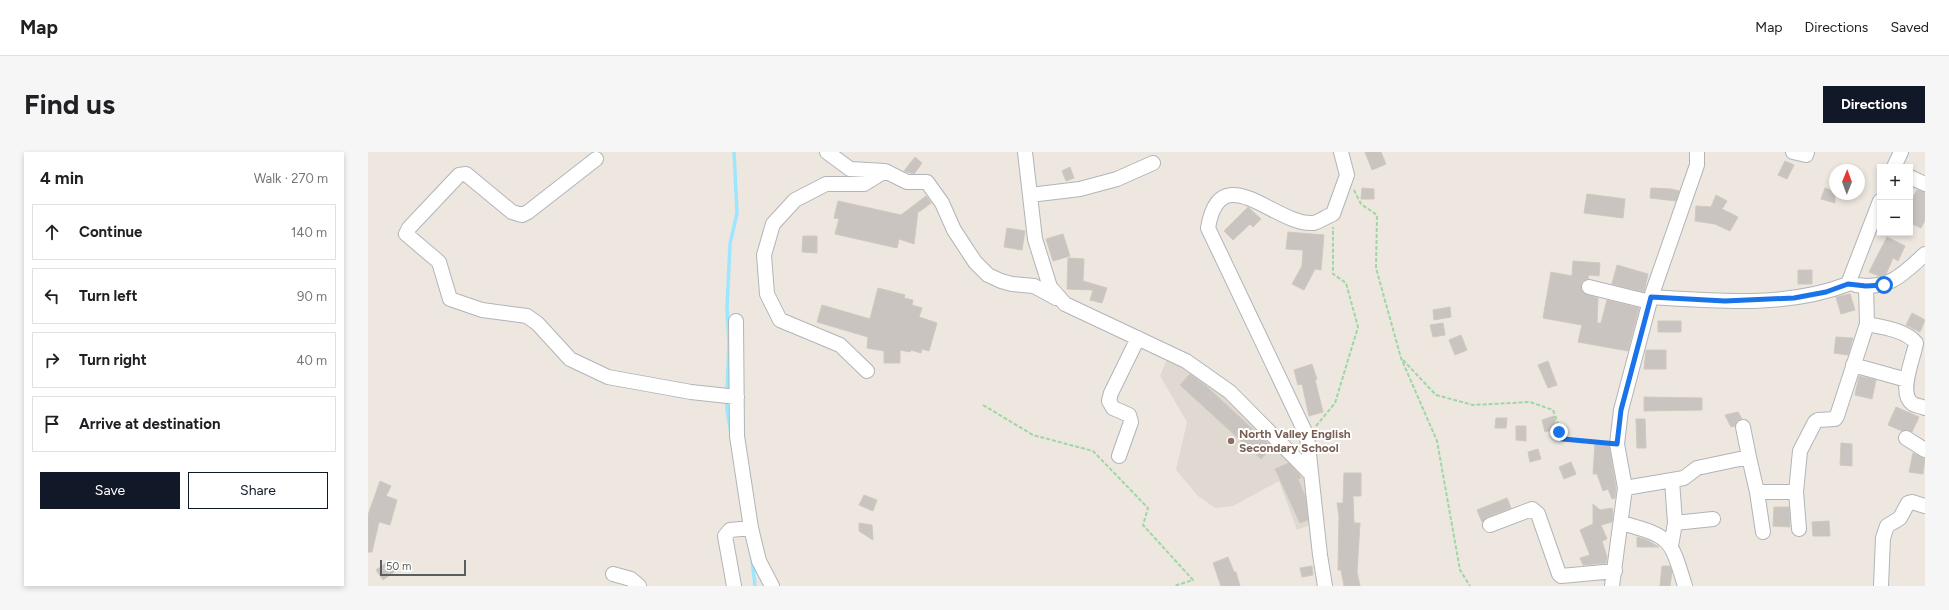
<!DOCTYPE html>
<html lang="en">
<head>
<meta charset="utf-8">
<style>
	body { margin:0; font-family:Figtree,sans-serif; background:#f6f6f6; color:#202124 }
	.controls { position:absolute; right:12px; top:12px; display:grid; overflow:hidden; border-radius:0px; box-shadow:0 2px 6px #0003 }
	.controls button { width:36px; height:36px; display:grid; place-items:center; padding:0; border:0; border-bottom:1px solid #e0e0e0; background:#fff; color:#202124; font:20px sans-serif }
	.compass { position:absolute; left:1461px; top:12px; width:36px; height:36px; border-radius:50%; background:#fff; box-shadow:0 2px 6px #0003; rotate:1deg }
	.scale { position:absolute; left:12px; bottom:10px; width:86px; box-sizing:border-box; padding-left:4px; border:2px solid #595e62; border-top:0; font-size:11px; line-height:14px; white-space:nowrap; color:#595e62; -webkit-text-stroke:3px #fff; paint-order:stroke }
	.stop { position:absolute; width:12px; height:12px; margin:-9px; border:3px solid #1a73e8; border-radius:50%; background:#fff }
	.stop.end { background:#1a73e8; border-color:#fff; box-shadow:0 1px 4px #0008 }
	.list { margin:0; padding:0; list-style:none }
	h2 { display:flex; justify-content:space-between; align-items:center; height:52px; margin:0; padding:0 16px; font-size:17px }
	h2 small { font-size:13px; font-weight:400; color:#757577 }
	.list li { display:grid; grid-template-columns:26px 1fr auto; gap:12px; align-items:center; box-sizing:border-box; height:56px; margin:0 8px 8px; padding:0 8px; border:1px solid #e0e0e0; border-radius:0px }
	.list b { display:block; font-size:15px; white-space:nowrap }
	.list em { font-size:13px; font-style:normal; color:#757577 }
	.actions { display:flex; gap:8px; padding:12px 16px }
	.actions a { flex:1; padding:9px 0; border:1px solid #111827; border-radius:0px; text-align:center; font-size:14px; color:#111827 }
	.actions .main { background:#111827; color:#fff }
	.icon { flex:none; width:22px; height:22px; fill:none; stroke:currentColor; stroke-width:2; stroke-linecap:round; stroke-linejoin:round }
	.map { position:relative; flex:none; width:1557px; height:434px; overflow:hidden; border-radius:0px }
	header { display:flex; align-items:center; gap:24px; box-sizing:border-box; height:56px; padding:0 20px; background:#fff; border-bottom:1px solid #e0e0e0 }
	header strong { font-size:19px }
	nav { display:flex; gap:22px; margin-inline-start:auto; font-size:14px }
	.intro { display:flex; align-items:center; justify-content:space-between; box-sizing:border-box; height:96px; padding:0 24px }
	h1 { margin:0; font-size:28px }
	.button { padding:10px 18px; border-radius:0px; background:#111827; color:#fff; font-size:14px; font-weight:700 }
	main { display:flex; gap:24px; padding:0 24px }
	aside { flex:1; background:#fff; border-radius:0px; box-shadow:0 2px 6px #0003 }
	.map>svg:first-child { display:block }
</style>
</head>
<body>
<header>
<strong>Map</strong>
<nav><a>Map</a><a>Directions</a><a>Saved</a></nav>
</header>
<div class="intro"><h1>Find us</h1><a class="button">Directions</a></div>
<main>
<aside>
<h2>4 min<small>Walk · 270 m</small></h2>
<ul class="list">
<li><svg class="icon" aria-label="ahead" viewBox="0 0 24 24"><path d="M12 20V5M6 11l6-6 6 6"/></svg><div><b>Continue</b></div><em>140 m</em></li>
<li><svg class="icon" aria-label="left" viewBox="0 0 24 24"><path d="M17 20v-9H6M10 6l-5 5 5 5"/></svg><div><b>Turn left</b></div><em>90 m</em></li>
<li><svg class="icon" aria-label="right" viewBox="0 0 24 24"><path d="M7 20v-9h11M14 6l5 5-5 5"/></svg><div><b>Turn right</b></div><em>40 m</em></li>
<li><svg class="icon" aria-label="arrive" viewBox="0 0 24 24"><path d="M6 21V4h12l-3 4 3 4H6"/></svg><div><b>Arrive at destination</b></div></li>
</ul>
<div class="actions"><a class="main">Save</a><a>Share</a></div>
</aside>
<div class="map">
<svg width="1557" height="434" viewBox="0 0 1557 434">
	<rect width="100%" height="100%" fill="#ede7e0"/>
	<path fill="#dfd9d1" d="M 802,200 L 825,212 L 931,308 L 952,369 L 929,378 L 911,329 L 865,354 L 847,356 L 830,344 L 808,318 L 819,270 L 792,224 Z"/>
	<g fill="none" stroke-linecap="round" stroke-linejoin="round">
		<path stroke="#9de6ff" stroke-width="3.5" d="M 359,241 L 361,191 L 359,156 L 362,92 L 369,61 L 366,0
			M 359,247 L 359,258 L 363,281
			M 384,407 L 387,434"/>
	</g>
	<path fill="#c9c4bf" stroke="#d1c8be" d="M 997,0 L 1013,0 L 1018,12 L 1004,18 Z
		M 547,5 L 554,11 L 546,22 L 536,19 Z
		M 1417,9 L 1426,13 L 1419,27 L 1410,23 Z
		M 702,15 L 706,26 L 698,29 L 694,19 Z
		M 994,36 L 1006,37 L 1006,47 L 993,47 Z
		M 1283,36 L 1303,37 L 1311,39 L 1308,49 L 1282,46 Z
		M 1457,36 L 1467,40 L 1467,51 L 1453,47 Z
		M 1549,38 L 1557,40 L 1557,68 L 1553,76 L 1542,71 L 1542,51 Z
		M 1219,42 L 1257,47 L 1255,66 L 1216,61 Z
		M 1348,43 L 1359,49 L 1354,57 L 1370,65 L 1362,79 L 1347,72 L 1327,69 L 1328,54 L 1343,55 Z
		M 558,44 L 563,51 L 551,60 L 550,59 L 546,92 L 531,87 L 529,96 L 467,82 L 471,67 L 466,66 L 470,49 L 533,63 Z
		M 880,55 L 893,67 L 885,75 L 882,72 L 865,88 L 856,79 Z
		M 639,76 L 657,79 L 654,98 L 636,95 Z
		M 920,80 L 956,83 L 953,118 L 947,117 L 936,138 L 924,132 L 934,114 L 935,98 L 918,97 Z
		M 695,82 L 702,104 L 685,109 L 678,87 Z
		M 435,84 L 449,84 L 449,101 L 434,100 Z
		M 1519,85 L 1537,94 L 1530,109 L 1525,106 L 1518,122 L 1511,124 L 1501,120 Z
		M 700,106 L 716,107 L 715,129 L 739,136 L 734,151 L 722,148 L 725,138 L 699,137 Z
		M 1205,109 L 1232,111 L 1231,124 L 1221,123 L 1220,127 L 1215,129 L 1213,133 L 1215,141 L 1230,146 L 1229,171 L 1233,171 L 1239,148 L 1271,156 L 1260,199 L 1210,190 L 1214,173 L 1175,166 L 1183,120 L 1204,124 Z
		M 1249,113 L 1280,122 L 1276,140 L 1244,132 Z
		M 1430,118 L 1444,118 L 1444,132 L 1430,132 Z
		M 510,136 L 537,143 L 536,146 L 545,148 L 544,153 L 554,156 L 551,165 L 569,171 L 561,199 L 554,197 L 553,201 L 543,198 L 542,200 L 532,198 L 532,211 L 516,211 L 516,199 L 499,196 L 500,185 L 449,170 L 454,153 L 502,167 Z
		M 1482,142 L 1487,158 L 1473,162 L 1468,145 Z
		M 1082,155 L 1083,165 L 1066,168 L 1065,158 Z
		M 1544,161 L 1557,168 L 1552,180 L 1538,173 Z
		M 1290,169 L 1313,169 L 1313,180 L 1290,180 Z
		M 1075,171 L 1077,183 L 1065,185 L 1062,173 Z
		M 1093,183 L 1099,198 L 1087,203 L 1081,188 Z
		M 1468,185 L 1485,186 L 1480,203 L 1466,201 Z
		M 1278,198 L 1298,198 L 1298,217 L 1276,217 Z
		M 1180,209 L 1189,233 L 1180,236 L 1170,213 Z
		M 944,212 L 949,227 L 947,228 L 955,260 L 941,264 L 934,232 L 930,233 L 926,218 Z
		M 822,222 L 838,234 L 904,295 L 893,307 L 812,233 Z
		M 1491,224 L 1508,228 L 1504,247 L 1487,243 Z
		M 1276,245 L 1334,246 L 1334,258 L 1276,259 Z
		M 1528,255 L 1551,265 L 1544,280 L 1539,278 L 1534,279 L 1520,273 Z
		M 1370,260 L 1374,267 L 1369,269 L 1367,274 L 1363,275 L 1357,263 Z
		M 1186,264 L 1189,276 L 1177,280 L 1174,268 Z
		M 1128,266 L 1139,266 L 1138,276 L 1127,276 Z
		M 1268,267 L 1277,267 L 1278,296 L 1269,296 Z
		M 1148,274 L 1158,274 L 1158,289 L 1148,288 Z
		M 1473,291 L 1484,292 L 1484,314 L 1472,313 Z
		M 1227,292 L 1241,293 L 1248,336 L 1247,346 L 1244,347 L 1240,337 L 1235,339 L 1229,322 L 1225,322 Z
		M 1170,297 L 1173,307 L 1162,310 L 1160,300 Z
		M 1545,301 L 1557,306 L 1555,322 L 1541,320 Z
		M 1203,310 L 1208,322 L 1196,327 L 1191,315 Z
		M 921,311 L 931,322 L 933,326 L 930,327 L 937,344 L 940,368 L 932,371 L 907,317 Z
		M 976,321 L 993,321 L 993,344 L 985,344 L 986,371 L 992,371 L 989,420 L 992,434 L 976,434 L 973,418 L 970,418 L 971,364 L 969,351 L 975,351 Z
		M 12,329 L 23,334 L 18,344 L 29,348 L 22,373 L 11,370 L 4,400 L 0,400 L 0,363 Z
		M 496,343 L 509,348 L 505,359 L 491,353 Z
		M 1139,346 L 1143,356 L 1119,365 L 1114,370 L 1109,358 Z
		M 1225,352 L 1232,358 L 1244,356 L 1245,360 L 1244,370 L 1233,373 L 1239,387 L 1234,389 L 1239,405 L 1238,411 L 1215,413 L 1212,406 L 1222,403 L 1212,378 L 1225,372 Z
		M 1406,355 L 1421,355 L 1422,375 L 1405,374 Z
		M 1461,369 L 1462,384 L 1445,384 L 1444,370 Z
		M 491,371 L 504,373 L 505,388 L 491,379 Z
		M 1269,385 L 1279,388 L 1291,395 L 1269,395 Z
		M 860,405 L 866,420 L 868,420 L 872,434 L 853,434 L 845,411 Z
		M 22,408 L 29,418 L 15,428 L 8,418 Z
		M 944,414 L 945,423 L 934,425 L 932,416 Z
		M 1294,414 L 1302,414 L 1304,420 L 1302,434 L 1292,434 Z"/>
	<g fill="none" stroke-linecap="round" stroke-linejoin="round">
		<g stroke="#b1b5b8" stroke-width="16">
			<path id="minor" d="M 459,0 L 482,17 L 517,19 L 496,32 L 458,32 L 427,48 L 405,72 L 396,103 L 399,142 L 412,168 L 472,193 L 499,219
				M 657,0 L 667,87 L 682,135 L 697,152 L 818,209 L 862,240 L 943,322
				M 1425,0 L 1438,3 L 1439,0
				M 228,7 L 160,60 L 154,63 L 144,60 L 98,22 L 91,23 L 41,76 L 38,82 L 71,110 L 82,147 L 114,158 L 159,164 L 170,172 L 202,207 L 240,225 L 323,240 L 369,245
				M 1526,15 L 1533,0
				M 517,19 L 539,30 L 559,30 L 574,51 L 586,78 L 607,110 L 620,123 L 633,129 L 644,132 L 666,134 L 688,146
				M 1542,25 L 1557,32
				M 662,43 L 712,37 L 749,27 L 785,11
				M 1488,133 C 1521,138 1534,123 1557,102
				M 1221,135 L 1282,150
				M 1283,145 C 1348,149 1418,156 1480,132 L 1512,49
				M 368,169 L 369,284 L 383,376 L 391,409 L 404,434
				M 1499,172 C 1514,175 1538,178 1548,191 C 1546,205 1529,242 1545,252 C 1548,254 1553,254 1557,256
				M 1485,213 L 1539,228
				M 1375,275 L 1381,305
				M 1538,286 L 1557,298
				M 751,304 L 763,270 L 761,263 L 745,256 L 741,249 L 743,241 L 770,186
				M 1257,336 L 1316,326 L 1329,316 L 1381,305 L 1389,340 L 1428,340 L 1432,299 L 1447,270 L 1450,268 L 1467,267 L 1469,264 L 1499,172 L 1498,134
				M 1389,340 L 1395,380
				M 1428,340 L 1431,377
				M 1254,371 C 1303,385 1302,385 1317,434
				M 1307,371 L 1345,367
				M 1122,373 L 1164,357 L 1170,362 L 1191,422 L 1193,424 L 1247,419
				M 1303,394 L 1307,371 L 1304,328
				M 245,422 L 263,427 L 271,434
				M 366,434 L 357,384 L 362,378 L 383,376
				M 957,434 L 952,403 L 939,284 L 840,76 C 852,3 908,74 945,71 C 951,70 959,64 965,62 L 979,23 L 973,0
				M 1244,434 L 1257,336 L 1249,292 L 1253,258 L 1283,145 L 1329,13 L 1329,0
				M 1513,434 L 1515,386 L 1519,374 L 1532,366 L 1540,351 L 1544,350 L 1557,354"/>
		</g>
		<path stroke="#9dd8a2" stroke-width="2" stroke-dasharray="4 2" stroke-linecap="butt" d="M 986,38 L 993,52 L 1009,63 L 1008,116 L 1033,206 L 1069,289 L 1092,418 L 1102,434
			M 1035,208 L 1068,243 L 1105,253 L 1162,250 L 1185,258 L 1191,274 L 1190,286 L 1236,291
			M 615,253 L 665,283 L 725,299 L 780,356 L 775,373 L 825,428 L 806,434
			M 948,274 L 967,251 L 990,175 L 978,131 L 965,122 L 965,75"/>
		<use href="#minor" stroke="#fff" stroke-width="14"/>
	</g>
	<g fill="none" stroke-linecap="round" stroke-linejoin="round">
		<path stroke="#1a73e8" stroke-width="5" d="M 1191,280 L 1190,286 L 1195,287 L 1249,292 L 1253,258 L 1283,145 L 1357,149 L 1426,146 L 1458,140 L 1480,132 L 1498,134 L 1516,133"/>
	</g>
	<circle fill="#8d6e63" stroke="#fff" stroke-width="1.5" cx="863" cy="289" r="4"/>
	<g text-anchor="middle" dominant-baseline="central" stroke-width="4" stroke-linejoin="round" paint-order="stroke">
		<g font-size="12" font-weight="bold" fill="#785e54" stroke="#fff" text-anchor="start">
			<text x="871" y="282">North Valley English<tspan x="871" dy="14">Secondary School</tspan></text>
		</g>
	</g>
</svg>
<div class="controls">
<button>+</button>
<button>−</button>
</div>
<svg class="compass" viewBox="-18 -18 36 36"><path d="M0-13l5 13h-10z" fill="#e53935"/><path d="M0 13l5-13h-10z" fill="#757577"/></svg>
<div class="scale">50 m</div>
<div class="stop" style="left:1516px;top:133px"></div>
<div class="stop end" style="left:1191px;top:280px"></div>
</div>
</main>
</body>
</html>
